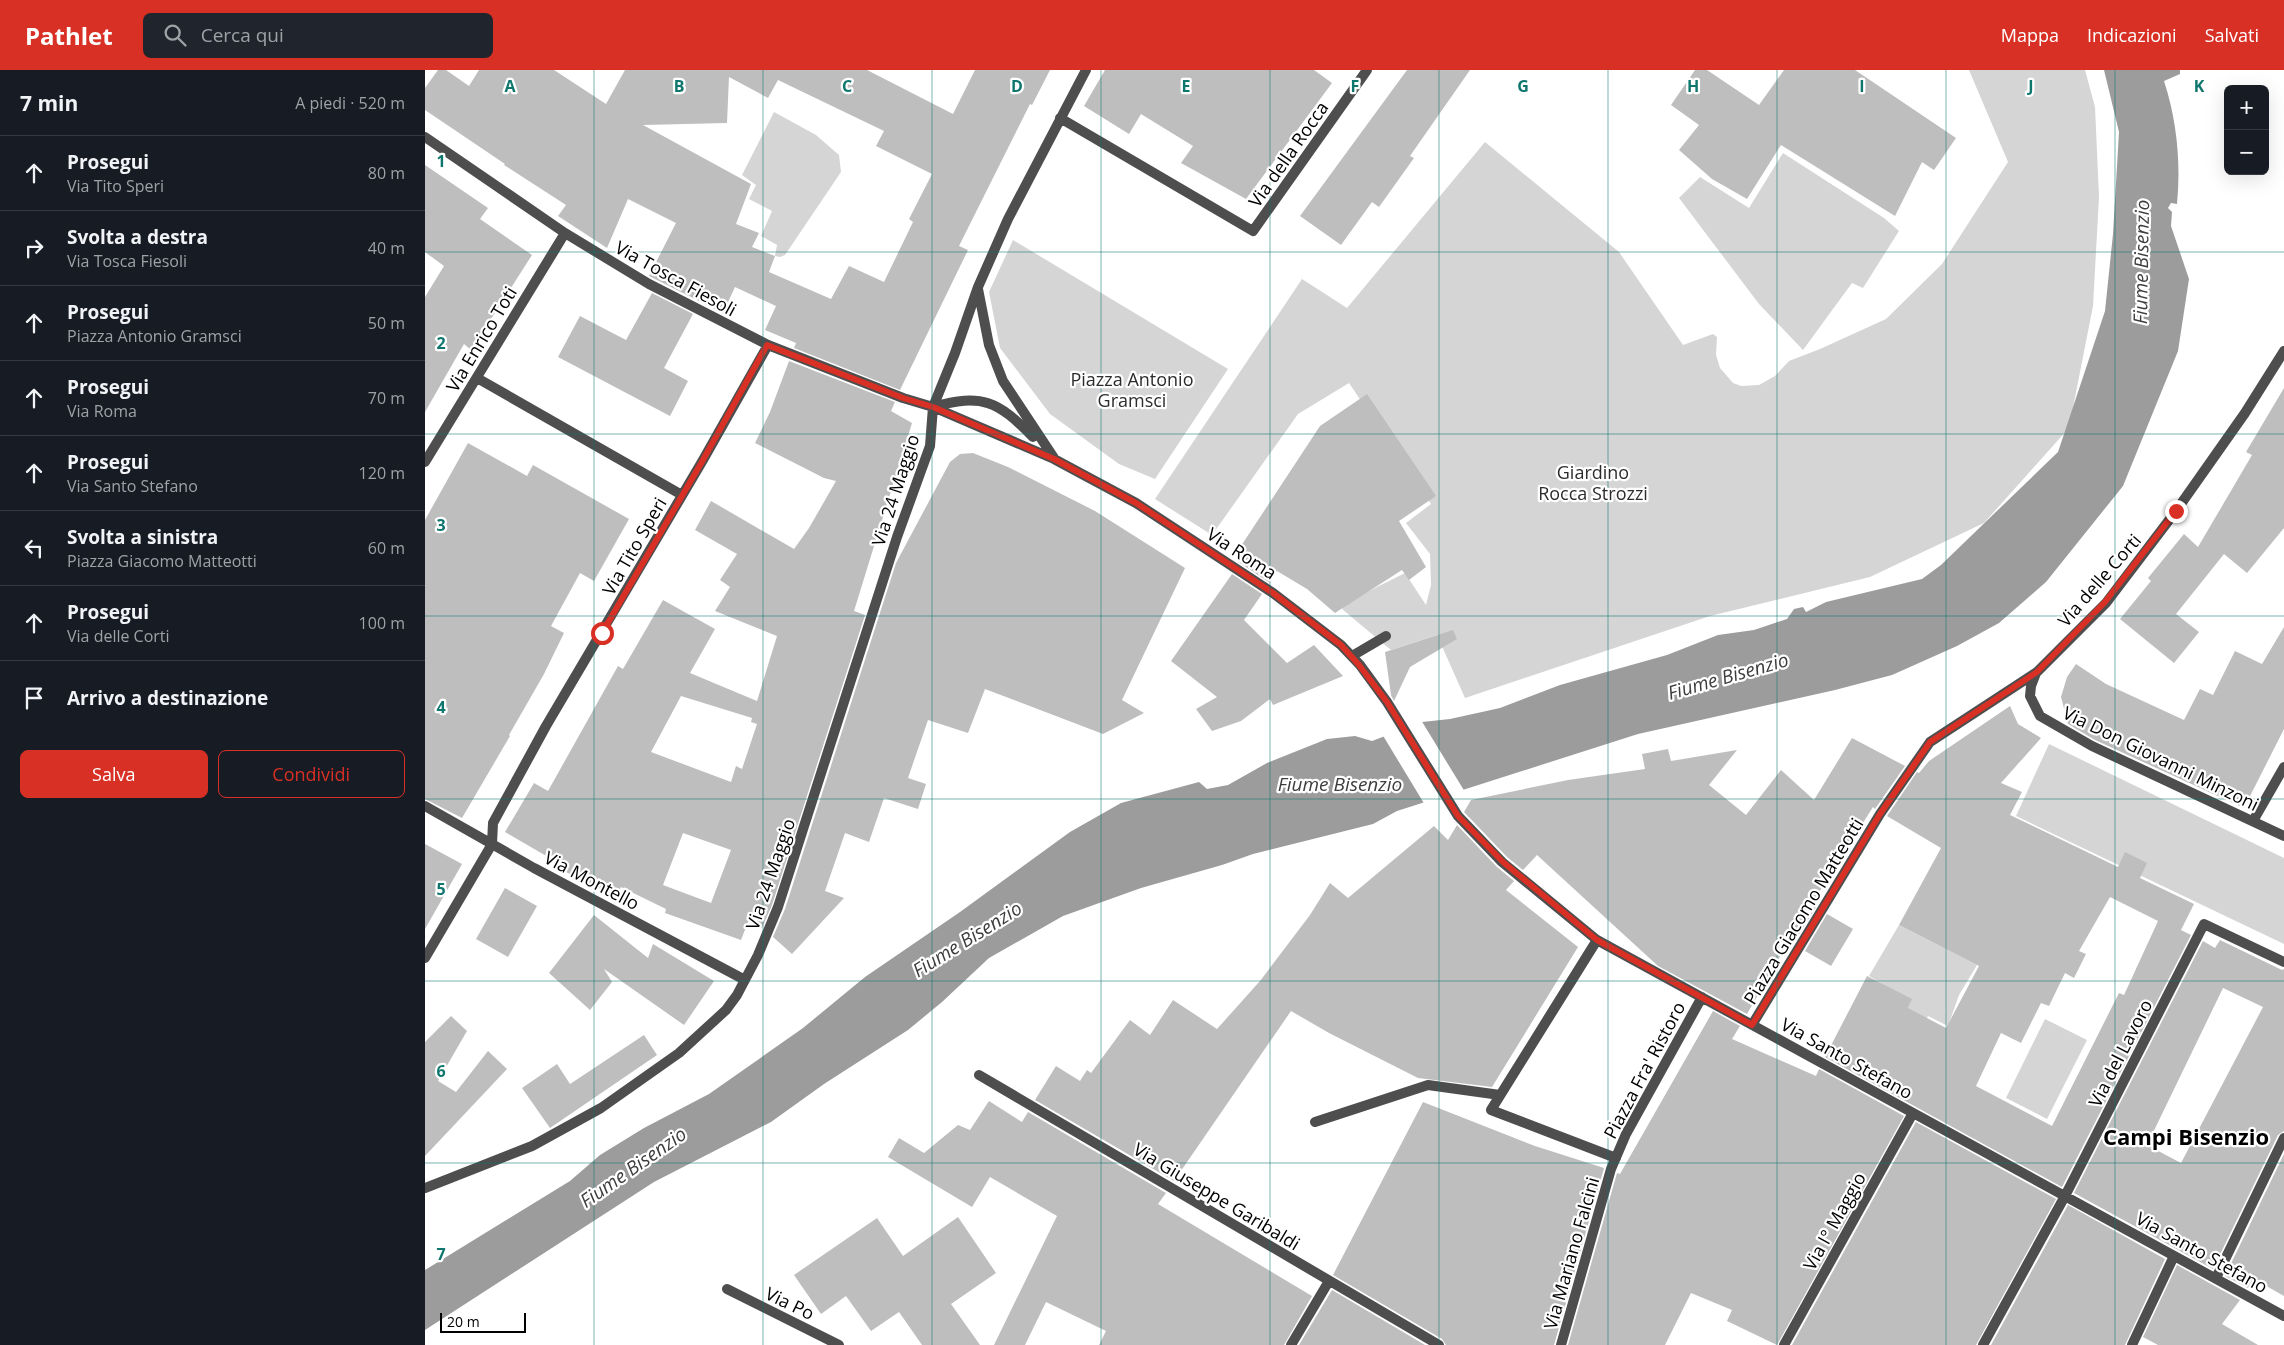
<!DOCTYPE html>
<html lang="it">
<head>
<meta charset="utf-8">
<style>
	body { margin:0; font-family:"Open Sans",sans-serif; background:#20242c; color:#f1f3f6 }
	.controls { position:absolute; right:15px; top:15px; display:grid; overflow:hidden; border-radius:8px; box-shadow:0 5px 20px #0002 }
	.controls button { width:45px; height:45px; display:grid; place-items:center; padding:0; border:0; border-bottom:1px solid #363941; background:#171b24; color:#f1f3f6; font:25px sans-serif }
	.scale { position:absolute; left:15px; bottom:12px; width:86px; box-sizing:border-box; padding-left:5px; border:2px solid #000; border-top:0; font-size:14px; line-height:18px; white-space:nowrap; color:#000; -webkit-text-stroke:4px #fff; paint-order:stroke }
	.stop { position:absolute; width:15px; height:15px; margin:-11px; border:4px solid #d93025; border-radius:50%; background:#fff }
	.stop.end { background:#d93025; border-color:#fff; box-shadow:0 1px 5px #0008 }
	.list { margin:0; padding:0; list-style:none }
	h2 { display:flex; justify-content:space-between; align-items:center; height:65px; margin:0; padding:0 20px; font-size:21px }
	h2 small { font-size:16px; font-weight:400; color:#9ea1a6 }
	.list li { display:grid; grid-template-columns:32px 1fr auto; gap:15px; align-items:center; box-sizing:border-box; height:75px; padding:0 20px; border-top:1px solid #363941 }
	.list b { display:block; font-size:19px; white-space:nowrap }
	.list p { margin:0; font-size:16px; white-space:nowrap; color:#9ea1a6 }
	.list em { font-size:16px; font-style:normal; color:#9ea1a6 }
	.actions { display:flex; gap:10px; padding:15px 20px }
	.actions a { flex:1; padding:11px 0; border:1px solid #d93025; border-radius:8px; text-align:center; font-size:18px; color:#d93025 }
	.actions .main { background:#d93025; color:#fff }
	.icon { flex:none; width:28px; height:28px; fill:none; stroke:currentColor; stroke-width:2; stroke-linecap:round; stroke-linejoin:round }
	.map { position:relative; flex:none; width:1859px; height:1275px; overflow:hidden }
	header { display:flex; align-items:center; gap:30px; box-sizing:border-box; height:70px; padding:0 25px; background:#d93025; color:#fff }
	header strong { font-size:24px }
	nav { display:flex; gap:28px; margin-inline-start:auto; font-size:18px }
	.search { width:350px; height:45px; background:#20242c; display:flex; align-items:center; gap:12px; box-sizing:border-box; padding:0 18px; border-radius:8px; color:#9ea1a6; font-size:19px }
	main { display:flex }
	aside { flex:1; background:#171b24 }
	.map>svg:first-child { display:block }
</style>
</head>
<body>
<header>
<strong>Pathlet</strong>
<div class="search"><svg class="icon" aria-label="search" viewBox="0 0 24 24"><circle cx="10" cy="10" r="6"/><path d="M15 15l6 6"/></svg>Cerca qui</div>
<nav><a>Mappa</a><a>Indicazioni</a><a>Salvati</a></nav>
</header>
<main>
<aside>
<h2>7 min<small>A piedi · 520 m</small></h2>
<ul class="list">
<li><svg class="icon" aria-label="ahead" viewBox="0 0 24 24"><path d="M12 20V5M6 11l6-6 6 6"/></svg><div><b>Prosegui</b><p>Via Tito Speri</p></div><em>80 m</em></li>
<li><svg class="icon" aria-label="right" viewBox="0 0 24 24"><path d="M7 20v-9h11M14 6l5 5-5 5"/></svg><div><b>Svolta a destra</b><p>Via Tosca Fiesoli</p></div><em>40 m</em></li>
<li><svg class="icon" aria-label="ahead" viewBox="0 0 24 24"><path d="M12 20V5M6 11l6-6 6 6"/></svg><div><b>Prosegui</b><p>Piazza Antonio Gramsci</p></div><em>50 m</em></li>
<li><svg class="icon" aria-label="ahead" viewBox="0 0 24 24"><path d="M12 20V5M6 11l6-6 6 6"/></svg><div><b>Prosegui</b><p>Via Roma</p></div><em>70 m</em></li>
<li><svg class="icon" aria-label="ahead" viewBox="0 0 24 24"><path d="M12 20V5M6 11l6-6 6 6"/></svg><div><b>Prosegui</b><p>Via Santo Stefano</p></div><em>120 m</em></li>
<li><svg class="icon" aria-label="left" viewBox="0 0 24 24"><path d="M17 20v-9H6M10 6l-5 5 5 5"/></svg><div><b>Svolta a sinistra</b><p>Piazza Giacomo Matteotti</p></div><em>60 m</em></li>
<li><svg class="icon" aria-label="ahead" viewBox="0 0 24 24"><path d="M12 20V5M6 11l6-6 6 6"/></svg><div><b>Prosegui</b><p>Via delle Corti</p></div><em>100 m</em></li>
<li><svg class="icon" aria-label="arrive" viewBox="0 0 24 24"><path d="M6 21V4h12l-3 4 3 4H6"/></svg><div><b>Arrivo a destinazione</b></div></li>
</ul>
<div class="actions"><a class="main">Salva</a><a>Condividi</a></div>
</aside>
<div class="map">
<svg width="1859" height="1275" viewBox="0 0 1859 1275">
	<rect width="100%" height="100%" fill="#fff"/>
	<path fill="#d5d5d5" d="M 1544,0 L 1660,0 L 1670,37 L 1674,127 L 1668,236 L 1644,358 L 1559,453 L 1445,507 L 1285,546 L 1040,628 L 1012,565 L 966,580 L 917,539 L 922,532 L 980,503 L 1001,535 L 1006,515 L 1005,484 L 981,453 L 1006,434 L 924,313 L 873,344 L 787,465 L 730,429 L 877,209 L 922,238 L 1060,72 L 1194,182 L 1258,275 L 1288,264 L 1292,267 L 1291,285 L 1295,298 L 1308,313 L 1316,316 L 1334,315 L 1350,306 L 1364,291 L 1395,279 L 1461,249 L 1517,194 L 1583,92 Z
		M 349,42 L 391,65 L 414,85 L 416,102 L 360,185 L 355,187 L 350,186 L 352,175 L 336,166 L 347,141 L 324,129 L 331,115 L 317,105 Z
		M 1358,83 L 1459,148 L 1474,161 L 1438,218 L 1427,213 L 1378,280 L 1334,234 L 1254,128 L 1275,107 L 1324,138 Z
		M 588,170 L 803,299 L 730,409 L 694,394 L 625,344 L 575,278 L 564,222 Z
		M 1624,674 L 1859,788 L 1859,874 L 1591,746 Z
		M 1474,855 L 1552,895 L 1534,925 L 1523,956 L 1503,946 L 1490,970 L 1473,961 L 1486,931 L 1444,906 Z
		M 1620,949 L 1662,970 L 1622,1049 L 1581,1028 Z"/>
	<path fill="#9c9c9c" d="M 1679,0 L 1755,0 L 1755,4 L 1739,11 C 1752,51 1756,93 1752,134 L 1746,133 L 1743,138 L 1747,142 L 1746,156 L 1764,209 L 1753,281 L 1698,416 L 1621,512 L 1574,553 L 1532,576 L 1467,605 L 1410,620 L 1213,664 L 972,741 L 948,754 L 828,784 L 797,795 L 716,818 L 638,846 L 564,888 L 517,932 L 483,960 L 399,1014 L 346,1052 L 229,1112 L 0,1260 L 0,1200 L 145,1111 L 175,1085 L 219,1058 L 284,1024 L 378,958 L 440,907 L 535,842 L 645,762 L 696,733 L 774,712 L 782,719 L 803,715 L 842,693 L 902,669 L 930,666 L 947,671 L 997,652 L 1025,649 L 1075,638 L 1135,615 L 1242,585 L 1293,565 L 1329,560 L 1362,549 L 1369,539 L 1378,537 L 1381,542 L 1401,532 L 1497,509 L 1516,495 L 1633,382 L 1680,241 L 1688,164 L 1694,62 Z"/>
	<path fill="#fff" d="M 996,650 L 1040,722 L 1000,735 L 957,664 Z"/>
	<path fill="#bebebe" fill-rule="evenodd" d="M 13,0 L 21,0 L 44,16 L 54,0 L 129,0 L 181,34 L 200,0 L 442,0 L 528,44 L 550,0 L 625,0 L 607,35 L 605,34 L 534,176 L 543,180 L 475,320 L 369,278 L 371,273 L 340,260 L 351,236 L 310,217 L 298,243 L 224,206 L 251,153 L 203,129 L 182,178 L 133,146 L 141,135 L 79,95 L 80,94 L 0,40 L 0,18 ZM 304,7 L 343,28 L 353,10 L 459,61 L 451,76 L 507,104 L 484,149 L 488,152 L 459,212 L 424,196 L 406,229 L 344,202 L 350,186 L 327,177 L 334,163 L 311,154 L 326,114 L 218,55 L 302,53 Z
		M 680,0 L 889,0 L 907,13 L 821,129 L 756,93 L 768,76 L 716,44 L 704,64 L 659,36 Z
		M 982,0 L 1045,0 L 985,86 L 989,88 L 954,137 L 947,132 L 916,175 L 875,146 Z
		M 1270,0 L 1282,0 L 1334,35 L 1359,0 L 1430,0 L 1531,68 L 1509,100 L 1497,92 L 1470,146 L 1356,75 L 1322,129 L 1287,109 L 1254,80 L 1274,55 L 1246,35 Z
		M 0,95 L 63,138 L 55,149 L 107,185 L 46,280 L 39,274 L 0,342 L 0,227 L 19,196 L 0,182 Z
		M 227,223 L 268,244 L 239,298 L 263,311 L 245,346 L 133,287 L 155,246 L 201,270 Z
		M 364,291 L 470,332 L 466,341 L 487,353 L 429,541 L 440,545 L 347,835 L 337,858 L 325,847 L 316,870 L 240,843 L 241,839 L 196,817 L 192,825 L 168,816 L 139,801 L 142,798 L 80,762 L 109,713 L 123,721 L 193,596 L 198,599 L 238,530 L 290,559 L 265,603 L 332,631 L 352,566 L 290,541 L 305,517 L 295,510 L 312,484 L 270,460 L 286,431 L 369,479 L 384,458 L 411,411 L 399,408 L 330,373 L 345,342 ZM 256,626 L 327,648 L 326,652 L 332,654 L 317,699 L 311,696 L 306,712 L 226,682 ZM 258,763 L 306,780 L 286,833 L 238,815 Z
		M 1859,318 L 1859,458 L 1822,503 L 1799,484 L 1751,544 L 1774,562 L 1749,593 L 1695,549 L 1726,511 L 1723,508 L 1759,464 L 1773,477 L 1827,385 L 1821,382 Z
		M 942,324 L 1011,426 L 974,451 L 1001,497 L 984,510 L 977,500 L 910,543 L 882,519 L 852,501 L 845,513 L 815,493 L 821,483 L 814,479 L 895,356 Z
		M 43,373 L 102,406 L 108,395 L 204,449 L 169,511 L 155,503 L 126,556 L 139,563 L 119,604 L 84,665 L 85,666 L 37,748 L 0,729 L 0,450 Z
		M 548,383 L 583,397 L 670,441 L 760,498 L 697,630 L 719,643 L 678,664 L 560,619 L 543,663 L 503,650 L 483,708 L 501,714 L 493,739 L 459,728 L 444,772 L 420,763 L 400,821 L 419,828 L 367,884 L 348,867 L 360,839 L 471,493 L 525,392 L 535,384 Z
		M 807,504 L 837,524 L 819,550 L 862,593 L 889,575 L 918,606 L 848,635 L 845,629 L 816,651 L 787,661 L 771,639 L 792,627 L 746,591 Z
		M 1859,557 L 1859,659 L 1819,738 L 1670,670 L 1643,654 L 1636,627 L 1642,607 L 1651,594 L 1681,614 L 1759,650 L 1775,619 L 1788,625 L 1810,581 L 1837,594 Z
		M 1028,560 L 1032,569 L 985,597 L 969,631 L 966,625 L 960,582 Z
		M 1585,636 L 1593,654 L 1616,668 L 1576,713 L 1597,722 L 1585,745 L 1693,797 L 1700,782 L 1722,793 L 1715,808 L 1769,834 L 1756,860 L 1766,865 L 1637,1117 L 1400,987 L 1442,906 L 1487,929 L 1483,938 L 1521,958 L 1554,896 L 1474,855 L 1516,778 L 1462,746 L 1492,702 L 1494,703 L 1504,691 ZM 1685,827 L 1733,851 L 1699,925 L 1694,923 L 1627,1056 L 1551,1016 L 1576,963 L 1596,973 L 1616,933 L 1624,936 L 1640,903 L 1649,908 L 1661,884 L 1654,881 Z
		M 1427,668 L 1480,696 L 1450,739 L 1448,737 L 1386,835 L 1391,837 L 1368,874 L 1364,871 L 1322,944 L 1233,896 L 1112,785 L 1098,800 L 1082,787 L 1039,742 L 1046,730 L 1143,710 L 1220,699 L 1217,684 L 1243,679 L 1246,691 L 1312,680 L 1284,715 L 1321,745 L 1356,700 L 1389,730 Z
		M 1032,755 L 1072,797 L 1089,811 L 1081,820 L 1153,877 L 1067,1017 L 993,1008 L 904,963 L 866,941 L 749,1111 L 610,1030 L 631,996 L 655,1011 L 662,1000 L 666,1003 L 705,950 L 725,965 L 748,930 L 792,959 L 835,911 L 885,845 L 905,813 L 923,828 L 1009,756 L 1023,770 Z
		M 0,774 L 37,794 L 0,859 Z
		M 80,818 L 112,836 L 83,887 L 51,869 Z
		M 1402,844 L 1428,859 L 1406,896 L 1380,881 Z
		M 169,845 L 223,888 L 228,874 L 289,911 L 259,955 L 179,899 L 187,912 L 165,940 L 124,903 Z
		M 1795,870 L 1857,900 L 1859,899 L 1859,1061 L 1853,1065 L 1788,1199 L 1649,1123 L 1778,871 L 1790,878 ZM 1798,918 L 1838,937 L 1756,1093 L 1722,1075 Z
		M 1288,941 L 1315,956 L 1307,969 L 1391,1006 L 1394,999 L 1479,1046 L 1352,1275 L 1302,1251 L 1307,1240 L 1266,1223 L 1240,1275 L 1143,1275 L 1192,1103 L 1195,1104 Z
		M 26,946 L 42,961 L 13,1011 L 31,1022 L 63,981 L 82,999 L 0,1086 L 0,972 Z
		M 219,965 L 232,985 L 125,1058 L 97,1018 L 132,994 L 145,1014 Z
		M 564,1031 L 597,1052 L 603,1042 L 741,1123 L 733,1134 L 887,1226 L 859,1275 L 674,1275 L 681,1261 L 621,1232 L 600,1275 L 569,1275 L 632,1146 L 565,1107 L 547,1137 L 463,1087 L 474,1068 L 499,1083 L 533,1055 L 545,1060 Z
		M 998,1032 L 1110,1076 L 1179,1098 L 1129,1275 L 1021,1275 L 1017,1269 L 908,1205 Z
		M 1491,1052 L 1631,1129 L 1551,1275 L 1367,1275 Z
		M 1859,1084 L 1859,1226 L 1829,1209 L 1823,1218 L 1800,1206 Z
		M 1643,1135 L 1740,1189 L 1700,1275 L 1566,1275 Z
		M 533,1147 L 571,1203 L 526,1234 L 555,1275 L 497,1275 L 474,1242 L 446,1261 L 421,1226 L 396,1244 L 369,1205 L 452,1148 L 478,1186 Z
		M 1752,1195 L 1815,1230 L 1797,1254 L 1833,1275 L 1733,1275 L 1718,1267 Z
		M 907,1220 L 1000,1275 L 874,1275 Z"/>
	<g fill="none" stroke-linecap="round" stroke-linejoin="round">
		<path stroke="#4e4e4e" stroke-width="10" d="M 635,48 L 828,161 L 942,0
			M 0,67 L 140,163 L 224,214 L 343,275 L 478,328 L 508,337 L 629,389 L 711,433 L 848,523 L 916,575 L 935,595 L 962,632 L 1033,746 L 1077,792 L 1172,870 L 1859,1246
			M 553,219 L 564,275 L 578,311 L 629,388
			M 52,308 L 257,425
			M 508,337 C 557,323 573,331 608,367
			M 0,392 L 140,163
			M 927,586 L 961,566
			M 1611,603 L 1606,616 L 1605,626 L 1615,646 L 1667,676 L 1859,766
			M 0,736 L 109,798 L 320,910
			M 1828,751 L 1859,697
			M 1172,870 L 1066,1040 L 1191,1088
			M 0,888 L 67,774 L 68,753 L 121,656 L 278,390 L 343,275
			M 1327,955 L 1455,744 L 1505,672 L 1612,602 L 1681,533 L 1751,441 L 1820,343 L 1859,281
			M 554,1005 L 1014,1275
			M 890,1052 L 1003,1015 L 1075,1025
			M 0,1118 L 107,1076 L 176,1038 L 254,983 L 301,940 L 312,925 L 333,885 L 353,837 L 472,467 L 505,376 L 508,337 L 530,283 L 553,217 L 583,149 L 661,0
			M 1791,1208 L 1859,1068
			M 302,1219 L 414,1275
			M 866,1275 L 904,1211
			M 1136,1275 L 1186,1099 L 1201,1064 L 1277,927
			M 1359,1275 L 1488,1043
			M 1558,1275 L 1640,1126 L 1779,854 L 1859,892
			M 1707,1275 L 1749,1186"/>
	</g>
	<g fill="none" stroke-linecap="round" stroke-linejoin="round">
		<path stroke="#d93025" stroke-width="6" d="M 177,563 L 278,390 L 342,275 L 478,328 L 508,337 L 629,389 L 711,433 L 848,523 L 916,575 L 934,595 L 962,632 L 1033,746 L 1078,792 L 1172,870 L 1327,955 L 1455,744 L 1505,672 L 1612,602 L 1680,532 L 1751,441"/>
	</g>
	<path fill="none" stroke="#0f766e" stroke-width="1" stroke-opacity="0.55" d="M 169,0 L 169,1275M 338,0 L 338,1275M 507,0 L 507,1275M 676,0 L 676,1275M 845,0 L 845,1275M 1014,0 L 1014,1275M 1183,0 L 1183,1275M 1352,0 L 1352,1275M 1521,0 L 1521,1275M 1690,0 L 1690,1275M 0,182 L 1859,182M 0,364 L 1859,364M 0,546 L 1859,546M 0,729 L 1859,729M 0,911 L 1859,911M 0,1093 L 1859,1093"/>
	<g text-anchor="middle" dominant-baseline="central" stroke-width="4.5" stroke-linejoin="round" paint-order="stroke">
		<g font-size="18" fill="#000" stroke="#fff">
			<text transform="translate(863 84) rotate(-55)">Via della Rocca</text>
			<text transform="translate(251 208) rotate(29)">Via Tosca Fiesoli</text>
			<text transform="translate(56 269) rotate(-59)">Via Enrico Toti</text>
			<text transform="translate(470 420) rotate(-72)">Via 24 Maggio</text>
			<text transform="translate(209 476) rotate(-60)">Via Tito Speri</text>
			<text transform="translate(817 483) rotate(33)">Via Roma</text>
			<text transform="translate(1674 510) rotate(-49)">Via delle Corti</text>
			<text transform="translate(1736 688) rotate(26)">Via Don Giovanni Minzoni</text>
			<text transform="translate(345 804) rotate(-71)">Via 24 Maggio</text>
			<text transform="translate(167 810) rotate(28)">Via Montello</text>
			<text transform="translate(1378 841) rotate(-59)">Piazza Giacomo Matteotti</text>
			<text transform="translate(1695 983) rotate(-63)">Via del Lavoro</text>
			<text transform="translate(1422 988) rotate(29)">Via Santo Stefano</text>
			<text transform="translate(1219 1000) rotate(-62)">Piazza Fra' Ristoro</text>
			<text transform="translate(792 1126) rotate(31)">Via Giuseppe Garibaldi</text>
			<text transform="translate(1409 1151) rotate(-61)">Via I° Maggio</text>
			<text transform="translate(1777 1182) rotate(29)">Via Santo Stefano</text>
			<text transform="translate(1146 1183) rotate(-74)">Via Mariano Falcini</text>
			<text transform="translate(365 1233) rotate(26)">Via Po</text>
		</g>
		<g font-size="18" fill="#2c2c2c" stroke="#fff">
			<text x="707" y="309">Piazza Antonio<tspan x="707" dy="21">Gramsci</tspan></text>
			<text x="1168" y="402">Giardino<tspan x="1168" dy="21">Rocca Strozzi</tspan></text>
		</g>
		<g font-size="19" font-style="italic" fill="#3d3d3d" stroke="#fff">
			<text transform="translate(1716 192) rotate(-89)">Fiume Bisenzio</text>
			<text transform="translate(1303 606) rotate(-16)">Fiume Bisenzio</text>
			<text x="915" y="714">Fiume Bisenzio</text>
			<text transform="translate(542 869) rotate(-32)">Fiume Bisenzio</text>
			<text transform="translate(208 1097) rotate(-35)">Fiume Bisenzio</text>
		</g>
		<g font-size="22" font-weight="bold" fill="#000" stroke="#fff">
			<text x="1761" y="1066">Campi Bisenzio</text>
		</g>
	</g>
	<g font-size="16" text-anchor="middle" font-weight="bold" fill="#0f766e" stroke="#fff" stroke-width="4.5" stroke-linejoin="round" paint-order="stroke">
		<text x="85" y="22">A</text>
		<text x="254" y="22">B</text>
		<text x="422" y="22">C</text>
		<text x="592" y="22">D</text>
		<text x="761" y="22">E</text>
		<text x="930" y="22">F</text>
		<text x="1098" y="22">G</text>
		<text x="1268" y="22">H</text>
		<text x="1437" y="22">I</text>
		<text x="1606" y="22">J</text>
		<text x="1774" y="22">K</text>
		<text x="16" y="97">1</text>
		<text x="16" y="279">2</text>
		<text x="16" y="461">3</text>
		<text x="16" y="643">4</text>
		<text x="16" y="825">5</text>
		<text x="16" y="1007">6</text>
		<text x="16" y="1190">7</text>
	</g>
</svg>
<div class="controls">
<button>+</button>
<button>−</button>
</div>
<div class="scale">20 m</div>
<div class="stop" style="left:177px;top:563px"></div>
<div class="stop end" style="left:1751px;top:441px"></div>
</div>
</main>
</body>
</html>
